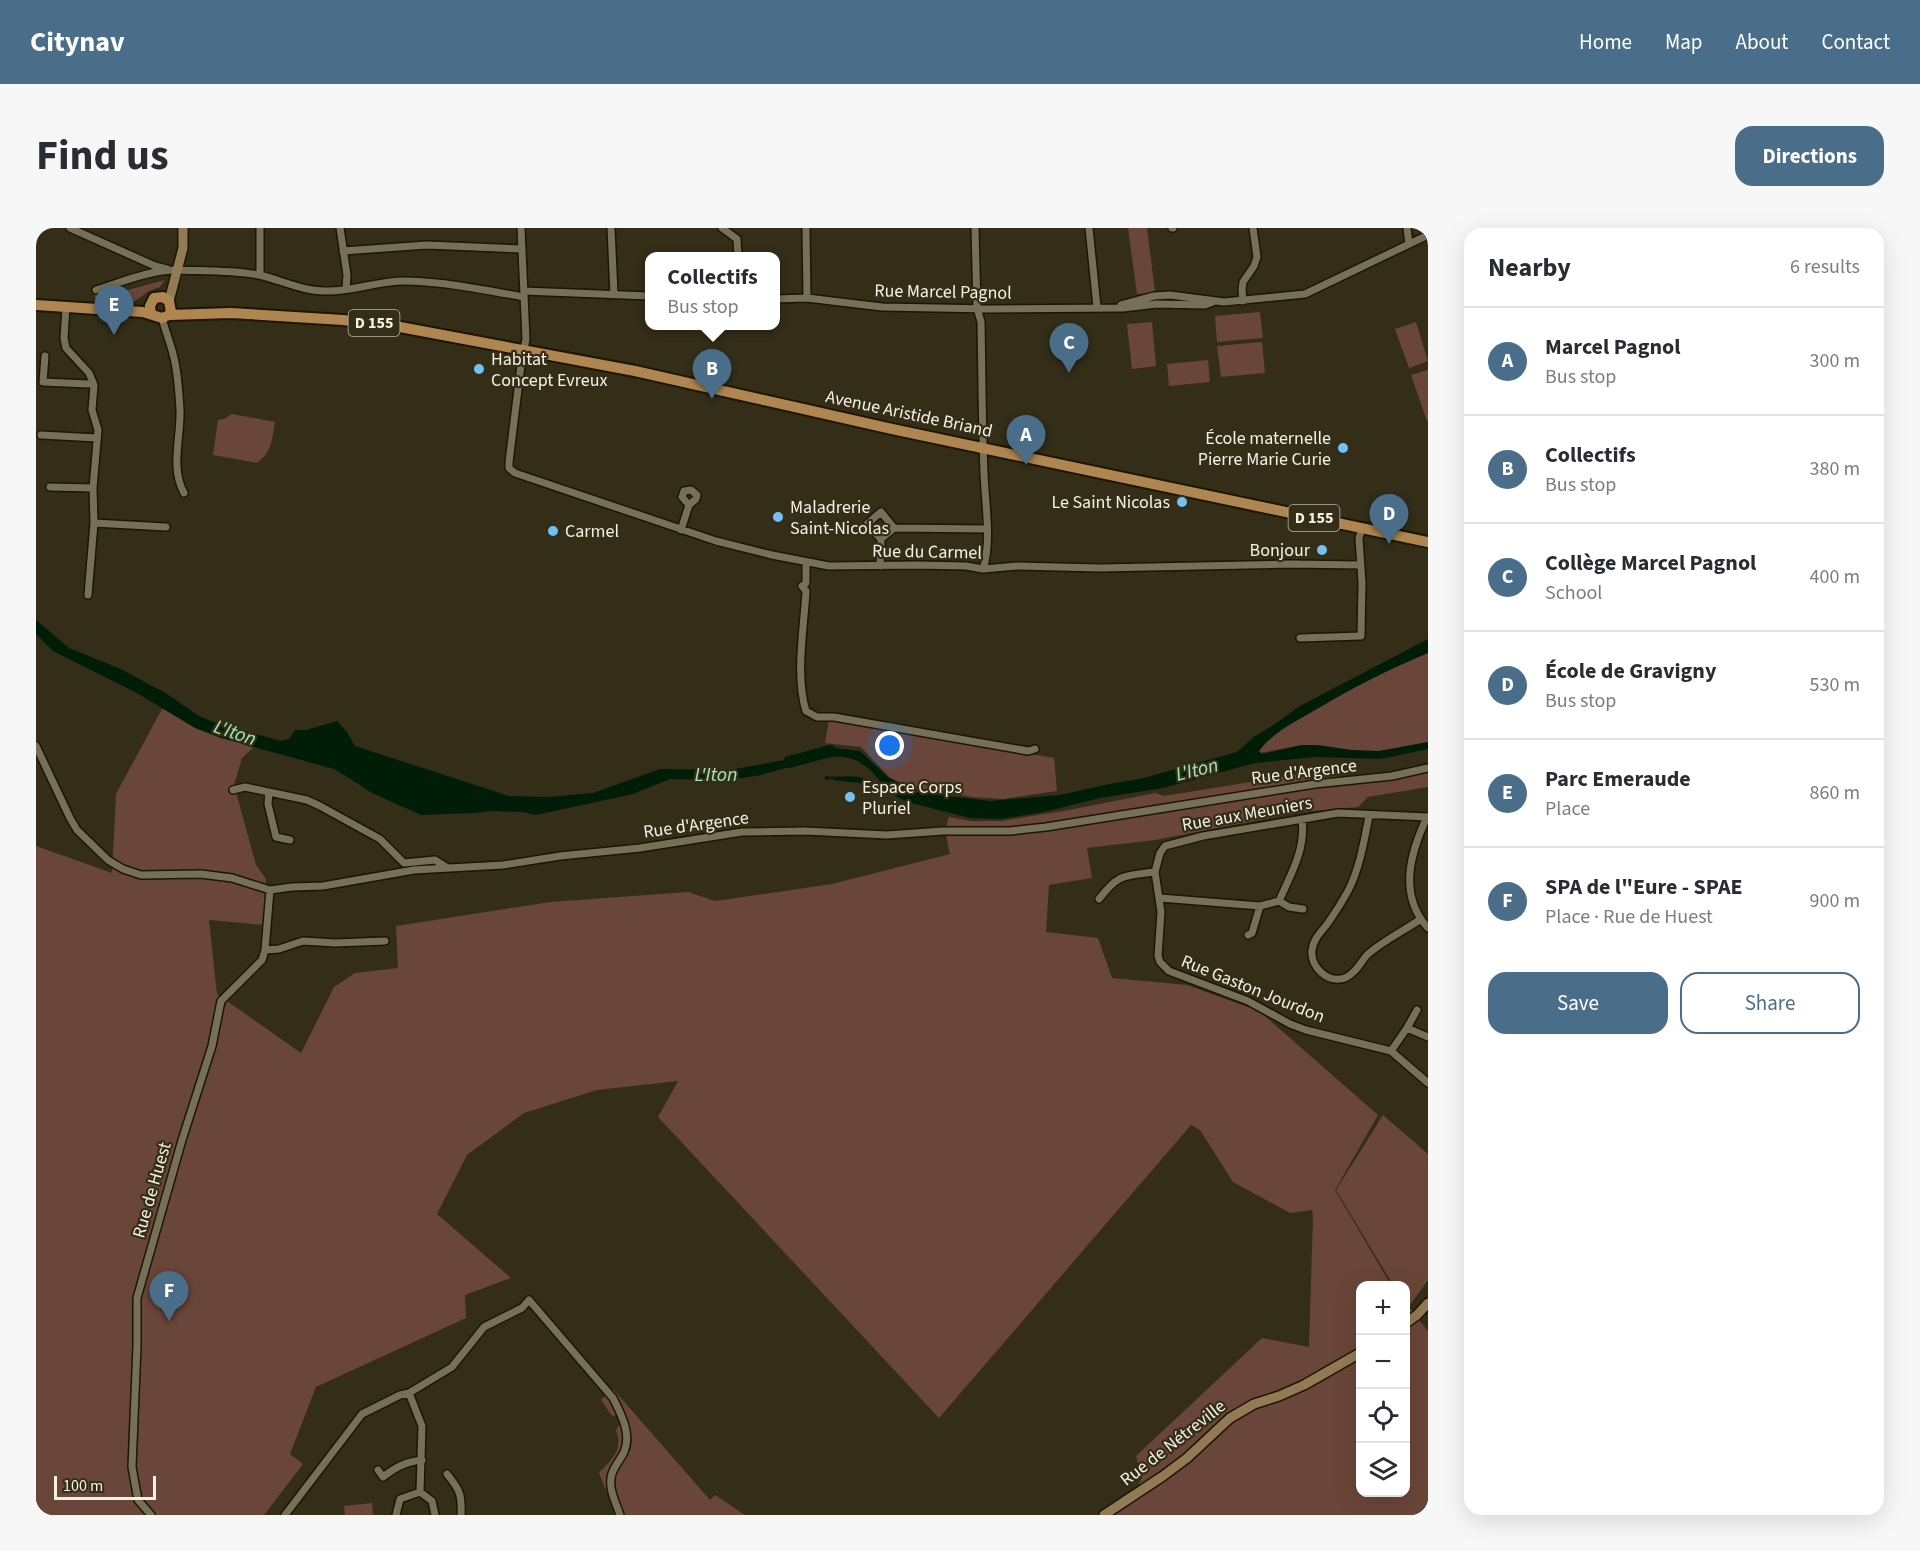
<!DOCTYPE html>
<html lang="en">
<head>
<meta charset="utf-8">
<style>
	body { margin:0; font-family:"Source Sans 3",sans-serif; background:#f7f7f7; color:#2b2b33 }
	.controls { position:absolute; right:18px; bottom:18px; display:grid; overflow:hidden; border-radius:12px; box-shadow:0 6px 24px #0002 }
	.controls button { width:54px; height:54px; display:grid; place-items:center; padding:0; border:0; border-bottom:2px solid #e1e1e2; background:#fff; color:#2b2b33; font:30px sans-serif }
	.scale { position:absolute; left:18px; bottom:15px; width:102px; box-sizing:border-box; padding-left:6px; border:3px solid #f4f1e3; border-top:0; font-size:16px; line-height:21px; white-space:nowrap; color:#f4f1e3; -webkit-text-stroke:4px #342e18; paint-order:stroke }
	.you { position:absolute; left:854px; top:518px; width:21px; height:21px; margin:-15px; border:4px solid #fff; border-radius:50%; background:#1a73e8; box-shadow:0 0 0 9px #1a73e833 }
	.badge { display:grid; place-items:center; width:39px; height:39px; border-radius:50%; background:#4a6e8a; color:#fff; font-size:20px; font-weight:700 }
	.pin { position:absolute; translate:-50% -50px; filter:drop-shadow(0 2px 3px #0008) }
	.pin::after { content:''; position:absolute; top:32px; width:21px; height:18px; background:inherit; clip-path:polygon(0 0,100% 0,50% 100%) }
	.popup { position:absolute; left:609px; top:24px; width:135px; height:78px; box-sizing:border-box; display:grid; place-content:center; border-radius:12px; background:#fff; filter:drop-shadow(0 2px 4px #0005); font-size:20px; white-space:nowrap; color:#7c7c81 }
	.popup b { font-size:22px; color:#2b2b33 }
	.popup::after { content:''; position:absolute; left:50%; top:100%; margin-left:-12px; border:12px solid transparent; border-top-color:#fff }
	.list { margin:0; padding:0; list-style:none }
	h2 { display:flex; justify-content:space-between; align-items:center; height:78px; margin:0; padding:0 24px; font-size:26px }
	h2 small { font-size:20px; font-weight:400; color:#7c7c81 }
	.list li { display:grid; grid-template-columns:39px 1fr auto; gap:18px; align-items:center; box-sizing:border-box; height:108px; padding:0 24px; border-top:2px solid #e1e1e2 }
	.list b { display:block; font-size:22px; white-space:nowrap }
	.list p { margin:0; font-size:20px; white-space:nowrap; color:#7c7c81 }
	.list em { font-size:20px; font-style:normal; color:#7c7c81 }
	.actions { display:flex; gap:12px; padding:18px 24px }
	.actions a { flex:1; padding:14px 0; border:2px solid #4a6e8a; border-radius:18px; text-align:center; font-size:21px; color:#4a6e8a }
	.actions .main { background:#4a6e8a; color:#fff }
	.icon { flex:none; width:33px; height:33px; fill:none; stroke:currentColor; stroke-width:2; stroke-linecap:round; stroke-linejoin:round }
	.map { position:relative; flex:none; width:1392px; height:1287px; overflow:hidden; border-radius:18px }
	header { display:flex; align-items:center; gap:36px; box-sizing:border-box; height:84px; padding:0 30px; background:#4a6e8a; color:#fff }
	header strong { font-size:28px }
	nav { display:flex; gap:33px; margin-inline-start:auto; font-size:21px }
	.intro { display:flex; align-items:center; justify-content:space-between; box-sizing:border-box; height:144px; padding:0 36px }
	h1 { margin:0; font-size:42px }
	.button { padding:15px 27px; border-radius:18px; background:#4a6e8a; color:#fff; font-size:21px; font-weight:700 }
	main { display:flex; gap:36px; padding:0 36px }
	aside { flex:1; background:#fff; border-radius:18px; box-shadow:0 6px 24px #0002 }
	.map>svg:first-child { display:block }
</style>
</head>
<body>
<header>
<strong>Citynav</strong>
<nav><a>Home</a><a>Map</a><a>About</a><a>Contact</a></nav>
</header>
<div class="intro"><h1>Find us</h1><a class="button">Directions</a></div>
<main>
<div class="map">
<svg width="1392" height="1287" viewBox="0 0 1392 1287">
	<rect width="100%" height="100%" fill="#342e18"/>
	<path fill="#6a4539" d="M 1092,0 L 1111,0 L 1119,64 L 1101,66 Z
		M 129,52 L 124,59 L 113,63 L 99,73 L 59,71 L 58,66 L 63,64 L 66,69 Z
		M 1224,84 L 1227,110 L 1181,114 L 1179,88 Z
		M 1116,94 L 1120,138 L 1096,141 L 1091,96 Z
		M 1380,94 L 1392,133 L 1373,140 L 1359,101 Z
		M 1226,114 L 1229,145 L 1185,149 L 1181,118 Z
		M 1172,132 L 1174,154 L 1133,158 L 1131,136 Z
		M 1392,142 L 1392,193 L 1391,193 L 1375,147 Z
		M 196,186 L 239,194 C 236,212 236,224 221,235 L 177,227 L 182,192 L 188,191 Z
		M 1392,425 L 1392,514 L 1340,524 L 1315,522 L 1281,517 L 1266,517 L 1224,525 L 1223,523 C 1237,504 1260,493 1279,482 C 1316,460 1353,441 1392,425 Z
		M 126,481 L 217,520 L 206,530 L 198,557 L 220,637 L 230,651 L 229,697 L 173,692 L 181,766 L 265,825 L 298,759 L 319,745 L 362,740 L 360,698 L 514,674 L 652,664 L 679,673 L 796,656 L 914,626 C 911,613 908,602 913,589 L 935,593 L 965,593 L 1033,582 L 1119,565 L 1128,568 L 1264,546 L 1272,550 L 1329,547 L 1344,552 L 1392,543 L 1392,559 L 1332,569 L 1322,579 L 1265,584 L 1119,612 L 1051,620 L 1056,650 L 1013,657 L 1010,704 L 1062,710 L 1076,750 L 1151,757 L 1223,783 L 1342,887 L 1299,962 L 1355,1057 L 1324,1058 L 1324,1264 L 1370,1264 L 1370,1076 L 1392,1103 L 1392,1287 L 1071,1287 L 1096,1271 L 1106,1249 L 1100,1228 L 1226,1110 L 1273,1119 L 1277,989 L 1276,982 L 1254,985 L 1197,954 L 1164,902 L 1155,897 L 903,1190 L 622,889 L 642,853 L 561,862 L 488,885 L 431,927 L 401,986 L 475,1050 L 429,1067 L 430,1090 L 280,1159 L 254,1226 L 267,1236 L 228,1287 L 0,1287 L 0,618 L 76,645 L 80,566 Z
		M 793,491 L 1018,530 L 1021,563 L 967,571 L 936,569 L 876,559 L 854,550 L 825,519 L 789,515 Z
		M 1347,887 L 1392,926 L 1392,1052 L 1374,1077 L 1370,1072 L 1370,1058 L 1358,1057 L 1356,1055 L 1300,962 Z
		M 577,1161 L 674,1272 L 679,1267 L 709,1287 L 580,1287 L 563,1245 C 577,1230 587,1223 580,1202 L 584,1196 L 581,1187 L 576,1188 L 565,1172 Z
		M 336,1275 L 337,1287 L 309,1287 L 308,1278 Z"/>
	<path fill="#001d08" d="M 0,392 L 33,420 L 85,441 L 131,466 L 163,488 L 177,494 L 245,513 L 253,511 L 259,502 L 270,502 L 301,493 L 311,504 L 319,518 L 473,568 L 513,569 L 557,565 L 624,541 L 693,542 L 760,530 L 768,527 L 771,534 L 721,548 L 686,552 L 634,551 L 597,566 L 500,587 L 486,584 L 454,583 L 438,585 L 385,587 L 334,564 L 321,555 L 298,541 L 185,510 L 159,500 L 101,465 L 17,423 L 0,406 Z
		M 1392,411 L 1392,425 C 1353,441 1316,460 1279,482 C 1260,493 1237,504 1223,523 L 1226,526 L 1266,517 L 1281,517 L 1315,522 L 1343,523 L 1392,514 L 1392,521 L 1345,531 L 1278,529 L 1219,535 L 1127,560 L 1064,570 L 1008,584 L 964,591 L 934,590 L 871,574 L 852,564 L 832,556 L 797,552 L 797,551 L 789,552 L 789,548 C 799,550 811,547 822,549 C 831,550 837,556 845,554 C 826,531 811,524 781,532 L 776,522 L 793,519 L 824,523 L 852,549 L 880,564 L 954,573 L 1024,567 L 1073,556 L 1104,551 L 1201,524 L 1219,508 L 1236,498 L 1264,478 Z"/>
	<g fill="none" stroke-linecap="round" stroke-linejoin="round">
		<path stroke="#001d08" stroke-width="12" d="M 753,534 L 794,523"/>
		<g stroke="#1c1602" stroke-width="10">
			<path id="street" d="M 34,0 L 119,38 L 131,41
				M 304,0 L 311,47 L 310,61
				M 485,0 L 490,111 L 485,137 L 473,234 L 473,240 L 479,245 L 680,313 L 736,327 L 793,338 L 881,337 L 930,338 L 947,341 L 981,338 L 1064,340 L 1254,336 L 1324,337
				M 575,0 L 578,66
				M 686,0 L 701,11 L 702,28
				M 770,0 L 771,70
				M 939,0 L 941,80 L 945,94 C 946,145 946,195 948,245 C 949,275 956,314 947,341
				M 1053,0 L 1061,79
				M 1136,0 L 1137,0
				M 1371,0 L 1373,16
				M 307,23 L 391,17 L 486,21
				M 224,47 L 224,0
				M 60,62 C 86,54 114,42 141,42 C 168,43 197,42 223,47 C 245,52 266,63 289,63 C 317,64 343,52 371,53 C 410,54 449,62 488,69
				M 488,63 L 613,68
				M 739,71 L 771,70 L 846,79 L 955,81 L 1087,80 L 1121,76 L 1169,77 L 1177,74
				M 1207,73 L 1206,62 L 1207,54 L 1218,38 L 1221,29 L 1217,0
				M 1085,77 L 1118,68 L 1134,67 L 1188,74 L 1269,66 L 1392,7
				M 30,79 L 28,110 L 30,120 L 53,145 L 58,157 L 56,182 L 62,202 L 57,260 L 58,295 L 130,299
				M 126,90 C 129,102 134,114 137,126 C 142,144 143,164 144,182 C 145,209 134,240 148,265
				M 9,128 L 7,154 L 52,156 L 57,154
				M 5,207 L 61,210
				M 14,259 L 57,260
				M 858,300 L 950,301
				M 645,302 L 653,277 L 660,271 L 661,267 L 655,262 L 648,263 L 646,269 L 653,277
				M 770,334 L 770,355 L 766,358 L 770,363 C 768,400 759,448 770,483 L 781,489 L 798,489 L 992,523 L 999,521
				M 844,338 L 845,311 L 858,300 L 845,284 L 831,296 L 845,311
				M 52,367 L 58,295
				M 1264,410 L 1325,408 L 1326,355 L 1323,310 L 1326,300
				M 0,518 L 34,590 L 41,602 L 72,632 L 87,641 L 105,647 L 165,646 L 196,650 L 234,662 L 256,659 L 287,658 L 378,642 L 467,637 L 524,628 L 604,620 L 706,604 L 769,603 L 851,607 L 907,603 L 974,603 L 1010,599 L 1279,556 L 1356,548 L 1392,540
				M 197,562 L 209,559 L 271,572 L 284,578 L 344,611 L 368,635 L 399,632 L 410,639
				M 233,564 L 232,576 L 240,609 L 254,612
				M 1333,588 C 1328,613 1324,640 1312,663 C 1306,674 1299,685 1292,695 C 1286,703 1277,711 1276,722 C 1274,739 1292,756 1309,750 C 1320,745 1324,735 1331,727 C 1345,714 1369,702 1385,691
				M 1391,589 C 1374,625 1362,667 1392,700
				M 1119,644 L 1125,684 L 1122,728 L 1124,734 L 1133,743 L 1212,773 L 1254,796 L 1270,802 L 1355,823 L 1392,855
				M 1124,670 L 1224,678 L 1216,705 L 1212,707
				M 1063,671 C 1083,645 1088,648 1119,644 L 1124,625 L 1129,618 L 1167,608 L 1302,585 L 1392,589
				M 1243,673 C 1255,646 1270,621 1266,591
				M 1224,678 L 1243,673 L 1253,679 L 1267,681
				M 229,722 L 243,721 L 267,713 L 299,715 L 349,713
				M 1381,782 L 1371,800 L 1392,809
				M 1355,823 L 1371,800
				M 373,1165 L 386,1198 L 384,1264
				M 342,1242 L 347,1249 C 360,1239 369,1234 386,1232
				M 411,1246 C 424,1262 426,1267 425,1287
				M 384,1264 L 396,1273 L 399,1287
				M 115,1287 L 102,1272 L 96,1239 L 101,1118 L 101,1070 L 146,912 L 176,818 L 185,773 L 226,732 L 229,722 L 234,662
				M 249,1287 L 326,1186 L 364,1167 L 373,1165 L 416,1139 L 448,1099 L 486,1080 L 493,1072 L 577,1170 C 585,1186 596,1206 588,1224 C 584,1233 576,1240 575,1250 C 573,1262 580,1275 584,1287
				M 360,1287 L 364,1271 L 384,1264"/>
		</g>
		<g stroke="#1c1602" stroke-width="12">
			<path id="secondary" d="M 133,73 L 147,20 L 147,0
				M 1370,1095 L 1381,1087 L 1392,1075
				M 1068,1287 L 1127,1248 L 1151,1230 L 1194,1190 L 1218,1176 L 1243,1168 L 1268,1157 L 1324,1125"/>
		</g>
		<g stroke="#1c1602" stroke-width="14">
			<path id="primary" d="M 0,77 L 107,84 L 126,90 L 133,87 L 135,84 L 133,73 L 127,69 L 118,70 L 114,78 L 115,86
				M 133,87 L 195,85 L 307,92 L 364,99 L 599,143 L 856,201 L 1392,314"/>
		</g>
		<use href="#street" stroke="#767058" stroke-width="7"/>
		<use href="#secondary" stroke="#927b54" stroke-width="9"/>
		<use href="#primary" stroke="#af8651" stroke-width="10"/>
	</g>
	<g fill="#71c1f4" stroke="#342e18" stroke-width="2">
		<circle cx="443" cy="141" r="6"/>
		<circle cx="1307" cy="220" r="6"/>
		<circle cx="1146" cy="274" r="6"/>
		<circle cx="742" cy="289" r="6"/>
		<circle cx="517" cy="303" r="6"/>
		<circle cx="1286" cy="322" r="6"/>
		<circle cx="814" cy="569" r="6"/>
	</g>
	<g text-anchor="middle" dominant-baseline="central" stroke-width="4.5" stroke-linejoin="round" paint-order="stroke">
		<g fill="#342e18" stroke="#bab6a6" stroke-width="1.5">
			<rect x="312.5" y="82" width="51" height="26" rx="4.5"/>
			<rect x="1252.5" y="277" width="51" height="26" rx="4.5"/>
		</g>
		<g font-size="16" font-weight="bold" fill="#f4f1e3">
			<text x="338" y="95">D 155</text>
			<text x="1278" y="290">D 155</text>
		</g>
		<g font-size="18" fill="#f4f1e3" stroke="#342e18">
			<text transform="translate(907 64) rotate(1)">Rue Marcel Pagnol</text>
			<text transform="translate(873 186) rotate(12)">Avenue Aristide Briand</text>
			<text transform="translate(891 324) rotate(1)">Rue du Carmel</text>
			<text transform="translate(1268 544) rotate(-7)">Rue d'Argence</text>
			<text transform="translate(1211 586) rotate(-10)">Rue aux Meuniers</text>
			<text transform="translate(660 597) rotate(-8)">Rue d'Argence</text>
			<text transform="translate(1217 761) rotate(22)">Rue Gaston Jourdon</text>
			<text transform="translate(116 962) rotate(-74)">Rue de Huest</text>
			<text transform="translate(1137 1215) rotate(-38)">Rue de Nétreville</text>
		</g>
		<g font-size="18" fill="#f4f1e3" stroke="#342e18" text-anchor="start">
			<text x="455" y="131">Habitat<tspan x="455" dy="21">Concept Evreux</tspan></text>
			<text x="1295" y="210" text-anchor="end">École maternelle<tspan x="1295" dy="21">Pierre Marie Curie</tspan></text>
			<text x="1134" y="274" text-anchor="end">Le Saint Nicolas</text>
			<text x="754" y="279">Maladrerie<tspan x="754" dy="21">Saint-Nicolas</tspan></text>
			<text x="529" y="303">Carmel</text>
			<text x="1274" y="322" text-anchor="end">Bonjour</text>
			<text x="826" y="559">Espace Corps<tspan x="826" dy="21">Pluriel</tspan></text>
		</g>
		<g font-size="20" font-style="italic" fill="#9fe8b4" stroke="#342e18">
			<text transform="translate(199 505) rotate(19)">L'Iton</text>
			<text transform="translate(1161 542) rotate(-14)">L'Iton</text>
			<text x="680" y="547">L'Iton</text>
		</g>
	</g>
</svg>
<div class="controls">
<button>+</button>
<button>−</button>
<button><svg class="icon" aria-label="locate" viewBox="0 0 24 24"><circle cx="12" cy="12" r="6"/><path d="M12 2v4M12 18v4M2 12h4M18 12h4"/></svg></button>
<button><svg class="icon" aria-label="layers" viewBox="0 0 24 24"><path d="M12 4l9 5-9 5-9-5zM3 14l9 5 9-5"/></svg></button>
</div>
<div class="scale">100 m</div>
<div class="you"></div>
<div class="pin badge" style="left:990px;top:237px">A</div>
<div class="pin badge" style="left:676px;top:171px">B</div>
<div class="popup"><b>Collectifs</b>Bus stop</div>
<div class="pin badge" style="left:1033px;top:145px">C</div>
<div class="pin badge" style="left:1353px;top:316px">D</div>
<div class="pin badge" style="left:78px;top:107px">E</div>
<div class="pin badge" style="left:133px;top:1093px">F</div>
</div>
<aside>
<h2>Nearby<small>6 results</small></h2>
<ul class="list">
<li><span class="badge">A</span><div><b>Marcel Pagnol</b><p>Bus stop</p></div><em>300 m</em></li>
<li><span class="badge">B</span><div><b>Collectifs</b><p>Bus stop</p></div><em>380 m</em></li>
<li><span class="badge">C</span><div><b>Collège Marcel Pagnol</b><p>School</p></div><em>400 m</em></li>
<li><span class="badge">D</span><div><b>École de Gravigny</b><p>Bus stop</p></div><em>530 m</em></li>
<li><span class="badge">E</span><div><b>Parc Emeraude</b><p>Place</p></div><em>860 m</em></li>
<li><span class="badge">F</span><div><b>SPA de l&quot;Eure - SPAE</b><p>Place · Rue de Huest</p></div><em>900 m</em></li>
</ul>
<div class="actions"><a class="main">Save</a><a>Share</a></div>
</aside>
</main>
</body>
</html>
